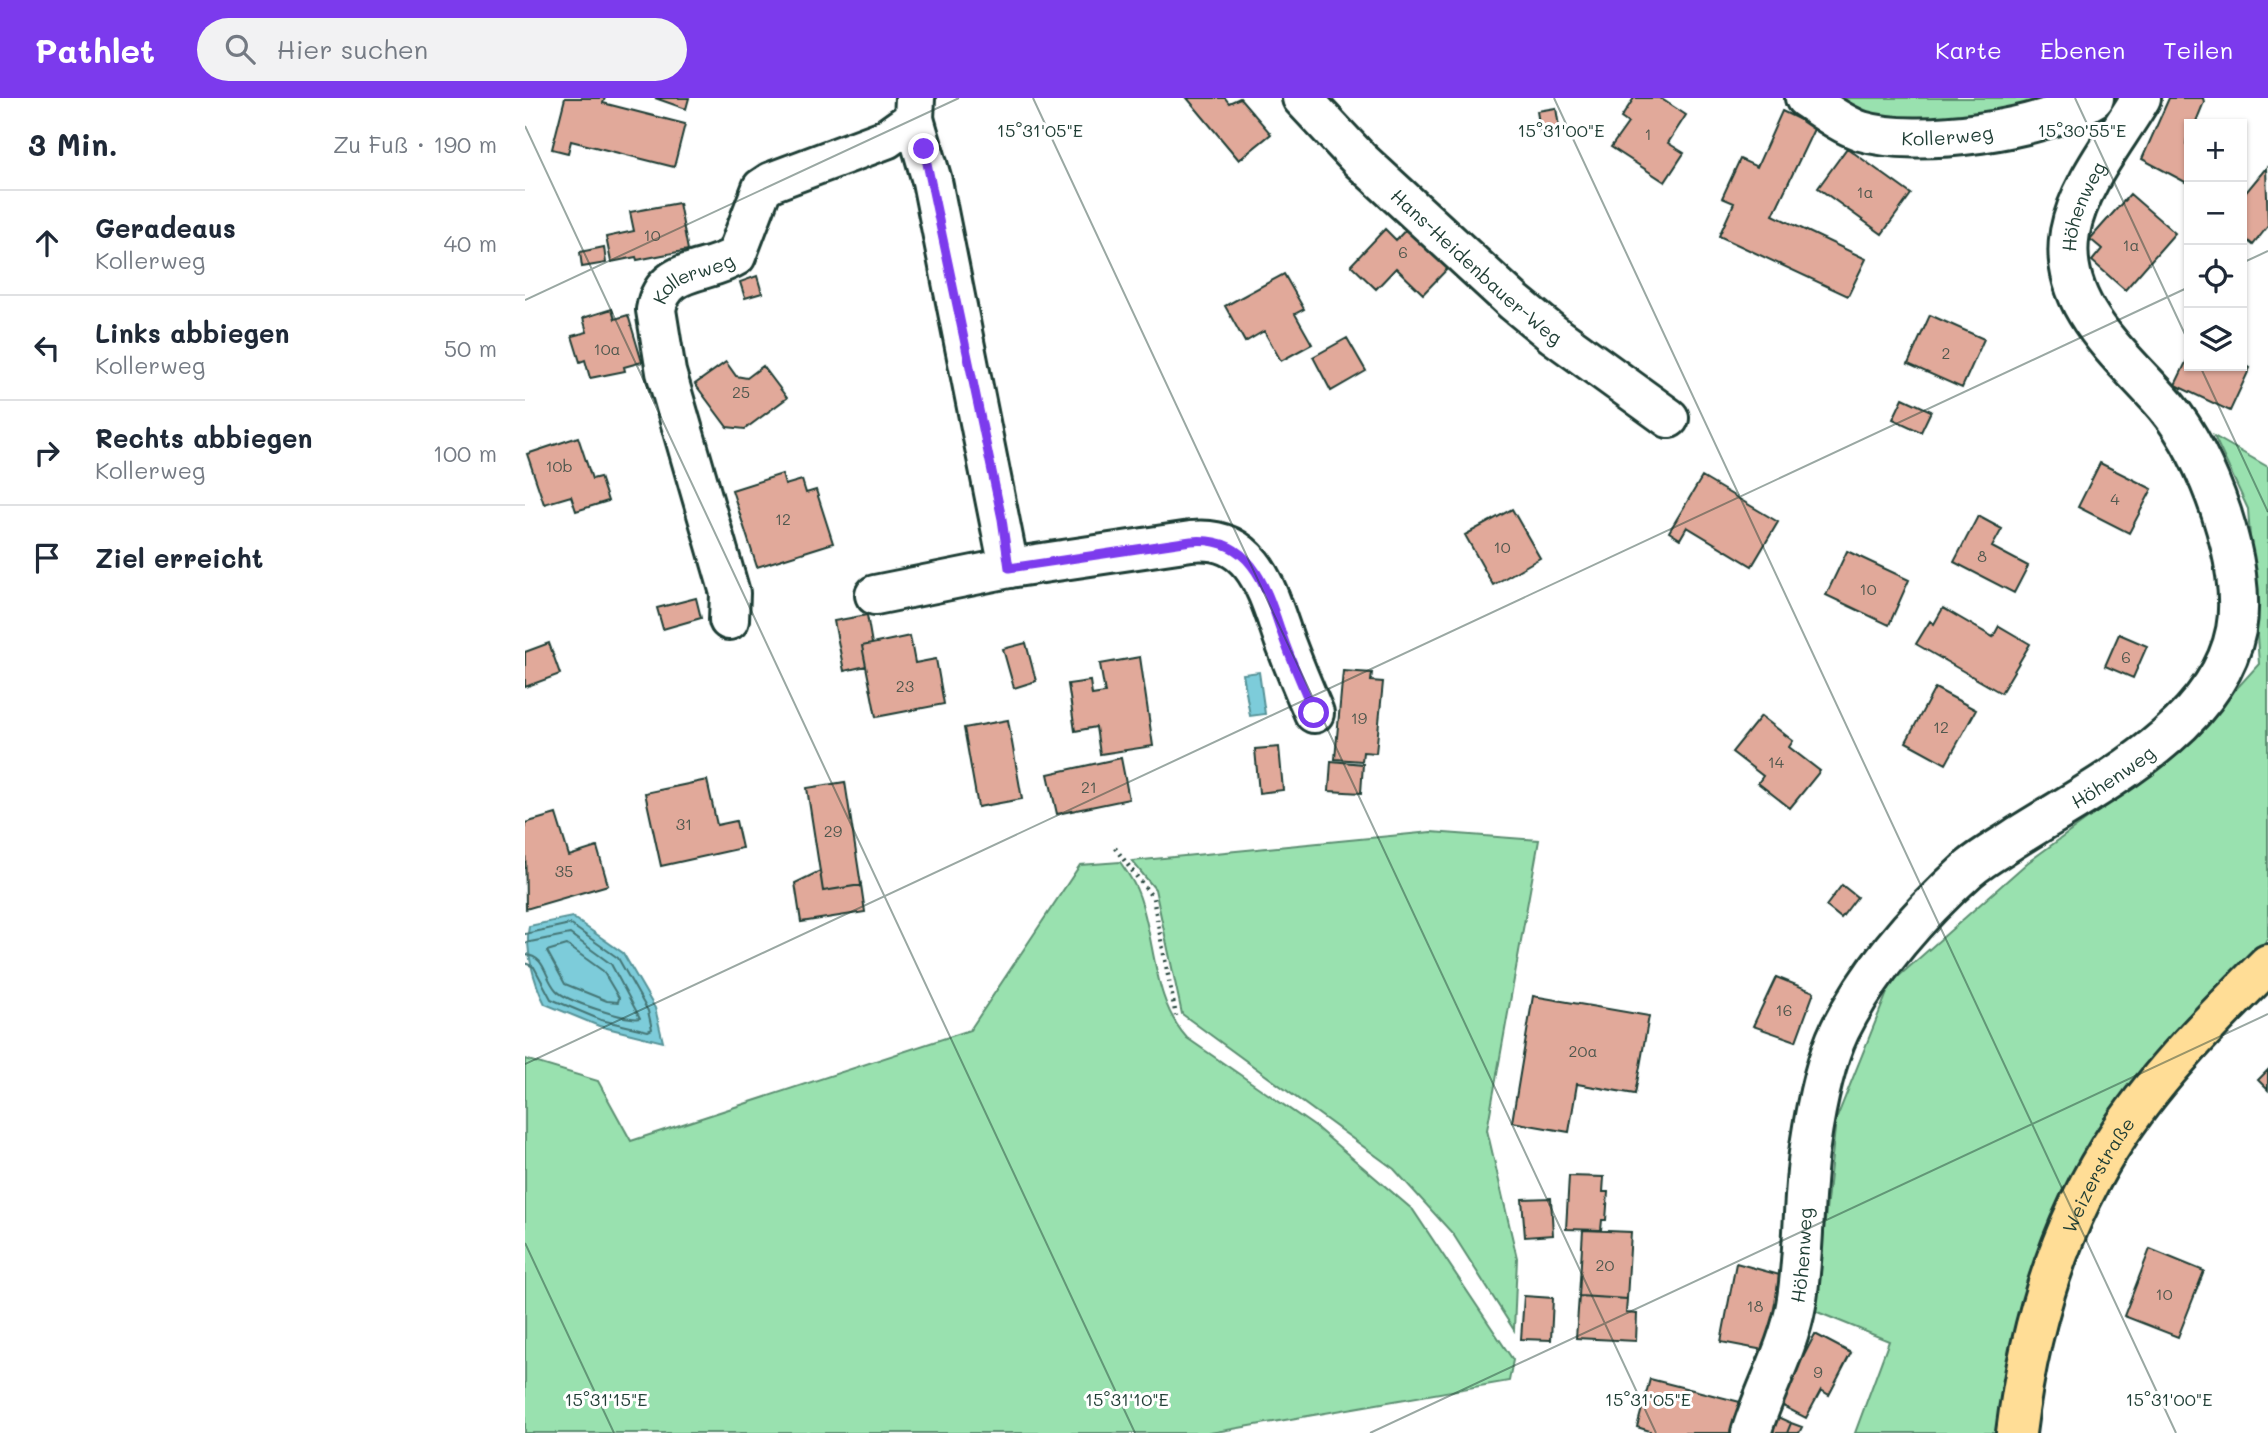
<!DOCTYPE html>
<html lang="de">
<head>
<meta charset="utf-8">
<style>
	body { margin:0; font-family:Mali,sans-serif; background:#f2f2f3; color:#1f2937 }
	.controls { position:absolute; right:21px; top:21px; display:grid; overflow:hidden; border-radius:0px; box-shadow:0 2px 5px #0004 }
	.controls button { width:63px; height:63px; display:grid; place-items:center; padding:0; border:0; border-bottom:2px solid #e0e1e3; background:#fff; color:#1f2937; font:35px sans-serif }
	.stop { position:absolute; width:21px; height:21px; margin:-16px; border:5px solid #7c3aed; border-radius:50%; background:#fff }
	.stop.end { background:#7c3aed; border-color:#fff; box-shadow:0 2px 7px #0008 }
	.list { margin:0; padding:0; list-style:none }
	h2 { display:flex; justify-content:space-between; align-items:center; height:91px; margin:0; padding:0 28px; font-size:30px }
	h2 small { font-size:23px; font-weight:400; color:#747a83 }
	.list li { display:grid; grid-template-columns:46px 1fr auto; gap:21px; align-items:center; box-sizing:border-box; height:105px; padding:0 28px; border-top:2px solid #e0e1e3 }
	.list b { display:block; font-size:26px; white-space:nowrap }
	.list p { margin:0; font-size:23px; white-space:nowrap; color:#747a83 }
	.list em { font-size:23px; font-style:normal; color:#747a83 }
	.icon { flex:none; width:38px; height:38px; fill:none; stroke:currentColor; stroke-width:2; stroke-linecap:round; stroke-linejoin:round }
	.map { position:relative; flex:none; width:1743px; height:1335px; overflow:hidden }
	header { display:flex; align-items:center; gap:42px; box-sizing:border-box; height:98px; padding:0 35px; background:#7c3aed; color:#fff }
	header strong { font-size:33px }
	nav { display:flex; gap:38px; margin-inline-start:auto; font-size:24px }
	.search { width:490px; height:63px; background:#f2f2f3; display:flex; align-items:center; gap:18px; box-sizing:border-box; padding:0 24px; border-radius:38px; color:#747a83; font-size:26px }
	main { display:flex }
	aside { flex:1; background:#fff }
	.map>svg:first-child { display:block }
</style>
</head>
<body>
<header>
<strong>Pathlet</strong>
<div class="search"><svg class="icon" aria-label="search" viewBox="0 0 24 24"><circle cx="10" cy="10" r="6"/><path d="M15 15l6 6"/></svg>Hier suchen</div>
<nav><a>Karte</a><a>Ebenen</a><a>Teilen</a></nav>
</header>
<main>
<aside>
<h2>3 Min.<small>Zu Fuß · 190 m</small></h2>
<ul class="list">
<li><svg class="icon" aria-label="ahead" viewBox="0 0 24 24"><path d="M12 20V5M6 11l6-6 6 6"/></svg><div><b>Geradeaus</b><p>Kollerweg</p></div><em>40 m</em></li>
<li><svg class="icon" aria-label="left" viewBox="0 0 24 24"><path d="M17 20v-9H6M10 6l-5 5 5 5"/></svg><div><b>Links abbiegen</b><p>Kollerweg</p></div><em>50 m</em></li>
<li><svg class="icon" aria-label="right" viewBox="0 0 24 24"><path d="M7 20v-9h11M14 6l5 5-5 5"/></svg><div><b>Rechts abbiegen</b><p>Kollerweg</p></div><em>100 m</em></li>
<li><svg class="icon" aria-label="arrive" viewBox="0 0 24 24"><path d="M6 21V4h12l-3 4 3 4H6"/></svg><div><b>Ziel erreicht</b></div></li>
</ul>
</aside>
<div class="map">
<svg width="1743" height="1335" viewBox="0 0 1743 1335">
	<rect width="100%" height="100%" fill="#fff"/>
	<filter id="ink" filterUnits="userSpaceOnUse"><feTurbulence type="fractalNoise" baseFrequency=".0143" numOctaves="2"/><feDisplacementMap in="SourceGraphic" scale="14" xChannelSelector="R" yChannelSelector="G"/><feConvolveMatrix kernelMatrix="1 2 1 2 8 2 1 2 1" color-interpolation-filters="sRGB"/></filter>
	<g filter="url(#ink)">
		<path fill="#99e1af" stroke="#5c8f72" stroke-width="2" d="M 1321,0 L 1550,0 L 1393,29 L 1313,12 Z
			M 1689,338 L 1743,369 L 1743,841 L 1636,958 L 1477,1335 L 1330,1335 L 1364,1243 L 1290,1213 L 1311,1022 L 1366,885 L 1502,765 L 1653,655 L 1734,566 L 1723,411 Z
			M 906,734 L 1014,742 L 962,1032 L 992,1160 L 989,1232 L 928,1136 L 869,1071 L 657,916 L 630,791 L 607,763 Z
			M 595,764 C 602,774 610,785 614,797 C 631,844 627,901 662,940 L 792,1030 L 888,1112 L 988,1262 L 984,1283 L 685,1335 L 0,1335 L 0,961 L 73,983 L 106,1043 L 445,932 L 555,767 Z"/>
		<path fill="#7dccda" stroke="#579398" stroke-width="2" d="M 734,574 L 740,616 L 725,618 L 718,576 Z
			M 47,819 L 98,855 L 130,910 L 138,944 L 74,928 L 20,906 C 9,885 0,851 4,828 Z"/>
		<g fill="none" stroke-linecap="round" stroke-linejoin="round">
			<path stroke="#457676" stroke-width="2" d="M 0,836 L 45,826 L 93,860 L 123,913 L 127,931 L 123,933 L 76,922 L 26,901 L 9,869 L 0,865
				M 0,845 L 45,836 L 86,866 L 115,920 C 103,923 40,903 31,892 C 19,879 21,858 0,857
				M 42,847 L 78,873 L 94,900 L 93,904 L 82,903 L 40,886 L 22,853 Z"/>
		</g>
		<path fill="#e1a99a" stroke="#1f3d34" stroke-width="2" d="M 40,0 L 80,0 L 78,5 L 160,26 L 149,69 L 46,43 L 43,55 L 27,51 Z
			M 130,0 L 164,0 L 161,11 Z
			M 662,0 L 700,0 L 704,5 L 715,0 L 746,36 L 714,62 Z
			M 1109,0 L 1135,0 L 1161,17 L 1143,45 L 1159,55 L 1140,84 L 1086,49 L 1103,25 L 1096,20 Z
			M 1644,0 L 1678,0 L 1679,4 L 1670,26 L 1664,26 L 1661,46 L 1664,48 L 1664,86 L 1617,61 Z
			M 1031,10 L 1035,35 L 1016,38 L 1012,13 Z
			M 1257,13 L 1290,29 L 1248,117 L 1341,161 L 1323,198 L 1194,138 L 1209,105 L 1197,100 L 1215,61 L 1232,69 Z
			M 1322,50 L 1386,96 L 1357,136 L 1293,90 Z
			M 1741,70 L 1743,128 L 1728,147 L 1717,138 L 1717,99 Z
			M 1605,96 L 1650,135 L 1600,192 L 1567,163 L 1577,151 L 1565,141 Z
			M 154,105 L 163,152 L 112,162 L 111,159 L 86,164 L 81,139 L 109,133 L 105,114 Z
			M 888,124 L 929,164 L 898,196 L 871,170 L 851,191 L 826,167 L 860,131 L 871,142 Z
			M 79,149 L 81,165 L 57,169 L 55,154 Z
			M 759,176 L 779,211 L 770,216 L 787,246 L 756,263 L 739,233 L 720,244 L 700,208 Z
			M 232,178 L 237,195 L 220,200 L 215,184 Z
			M 87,211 L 90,221 L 103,217 L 117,264 L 99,269 L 100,273 L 65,280 L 60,262 L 55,264 L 47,238 L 62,234 L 58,220 Z
			M 1405,217 L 1459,241 L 1437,290 L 1383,266 Z
			M 822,240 L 841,273 L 806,293 L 788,259 Z
			M 1664,258 L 1664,268 L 1717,265 L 1725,270 L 1705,313 L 1650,287 Z
			M 201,264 L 211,278 L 222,280 L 238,268 L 262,300 L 220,331 L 202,329 L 170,286 Z
			M 1378,300 L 1406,313 L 1396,334 L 1368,321 Z
			M 53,339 L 67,381 L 75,379 L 83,403 L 51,413 L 46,398 L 19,406 L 2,356 Z
			M 1575,365 L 1627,391 L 1604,435 L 1553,409 Z
			M 257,376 L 260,387 L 277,382 L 281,395 L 291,392 L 308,445 L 232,469 L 207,392 Z
			M 1177,379 L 1253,424 L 1227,468 L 1162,429 L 1155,441 L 1144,434 Z
			M 987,411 L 1015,460 L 968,487 L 940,437 Z
			M 1453,418 L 1477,431 L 1467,449 L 1503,468 L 1489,495 L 1429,464 Z
			M 1322,453 L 1384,482 L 1364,527 L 1301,497 Z
			M 171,500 L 176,520 L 138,531 L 132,510 Z
			M 1418,510 L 1468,539 L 1474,528 L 1505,546 L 1476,595 L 1391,546 L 1405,523 L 1409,526 Z
			M 342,517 L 347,546 L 337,548 L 341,568 L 319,573 L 309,523 Z
			M 1594,536 L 1622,548 L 1608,580 L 1580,568 Z
			M 385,538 L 390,565 L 411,561 L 419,606 L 351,619 L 337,548 Z
			M 24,545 L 35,576 L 0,589 L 0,554 Z
			M 501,545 L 511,583 L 489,590 L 478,551 Z
			M 615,559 L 628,648 L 575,656 L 571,629 L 550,633 L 543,586 L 565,583 L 567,597 L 580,595 L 575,566 Z
			M 818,573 L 847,575 L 846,583 L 858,584 L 851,655 L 838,654 L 837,663 L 810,661 Z
			M 1410,590 L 1451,612 L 1421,666 L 1381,644 Z
			M 1236,618 L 1268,643 L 1264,649 L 1295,673 L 1265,710 L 1233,685 L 1238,678 L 1207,654 Z
			M 483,622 L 497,701 L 453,709 L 439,630 Z
			M 754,649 L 758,692 L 734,695 L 730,651 Z
			M 596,660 L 604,701 L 532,716 L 523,676 Z
			M 806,663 L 838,666 L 836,695 L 804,693 Z
			M 182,682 L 192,727 L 211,723 L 217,750 L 136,768 L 120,695 Z
			M 320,684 L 336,787 L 298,793 L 282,690 Z
			M 31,716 L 44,758 L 72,749 L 83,787 L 1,811 L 0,725 Z
			M 295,773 L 298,793 L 336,787 L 340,814 L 276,824 L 270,785 Z
			M 1317,787 L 1332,799 L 1316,820 L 1301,808 Z
			M 1251,879 L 1289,894 L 1271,943 L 1228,928 Z
			M 1008,898 L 1124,918 L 1110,996 L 1052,986 L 1044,1034 L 987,1024 Z
			M 1743,972 L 1743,992 L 1733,982 Z
			M 1044,1078 L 1079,1079 L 1078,1094 L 1083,1094 L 1081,1122 L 1077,1122 L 1076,1132 L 1041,1131 Z
			M 1026,1100 L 1028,1137 L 1000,1139 L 997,1101 Z
			M 1058,1132 L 1106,1134 L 1102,1201 L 1054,1198 Z
			M 1625,1151 L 1679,1173 L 1653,1239 L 1599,1218 Z
			M 1211,1165 L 1262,1179 L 1249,1254 L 1196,1244 Z
			M 999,1198 L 1028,1200 L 1026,1242 L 996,1241 Z
			M 1054,1198 L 1102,1201 L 1101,1215 L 1112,1216 L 1111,1243 L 1051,1240 Z
			M 1290,1236 L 1326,1255 L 1304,1297 L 1296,1292 L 1281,1320 L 1254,1306 Z
			M 1125,1281 L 1215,1304 L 1207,1335 L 1125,1335 L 1125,1333 L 1112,1329 Z
			M 1246,1316 L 1266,1325 L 1262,1335 L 1238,1335 Z
			M 1266,1325 L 1277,1329 L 1274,1335 L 1262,1335 Z"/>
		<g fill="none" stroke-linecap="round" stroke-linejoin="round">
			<g stroke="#1f3d34" stroke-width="44">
				<g id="minor">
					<path id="s1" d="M 777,0 L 834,61 L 989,204 L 1028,236 L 1144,320"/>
					<path id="s2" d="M 1280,0 C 1298,12 1316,26 1336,33 C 1393,50 1519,32 1569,0"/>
					<path d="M 389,21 L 407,83 L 484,470"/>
					<path d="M 350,497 L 484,470 L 666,443 C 731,436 743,497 760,544 C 769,568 779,592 789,615"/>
					<path id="s3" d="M 204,522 L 205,495 L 141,274 L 131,212 C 138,168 181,177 211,158 L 237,90 L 246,84 L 361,41 L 389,21 L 390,0"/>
					<path id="s4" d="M 1226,1335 C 1239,1292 1263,1252 1271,1207 C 1280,1155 1277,1100 1285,1048 C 1290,1014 1300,963 1315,932 C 1345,872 1394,816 1444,771 C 1458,759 1475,750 1490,740 C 1568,690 1692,631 1711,532 C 1723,468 1683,358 1641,308 C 1599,259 1532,208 1545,134 C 1554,86 1592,41 1616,0"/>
				</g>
			</g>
			<g stroke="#1f3d34" stroke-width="44">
				<g id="major">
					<path id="s5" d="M 1491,1335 C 1504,1230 1535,1123 1595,1034 C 1637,972 1690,919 1743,866"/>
				</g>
			</g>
			<path stroke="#1f3d34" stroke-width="4.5" stroke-dasharray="2 5" stroke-linecap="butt" d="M 590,750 L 628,800 L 651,918"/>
			<use href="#minor" stroke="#fff" stroke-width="38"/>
			<use href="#major" stroke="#ffdd96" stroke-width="38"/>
		</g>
	</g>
	<g fill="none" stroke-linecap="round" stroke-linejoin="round" filter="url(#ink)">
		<path stroke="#7c3aed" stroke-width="9" d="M 399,51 L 477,421 L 484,470 L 666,443 C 731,437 743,497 760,545 C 769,569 779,592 789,615"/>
	</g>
	<path fill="none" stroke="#1f3d34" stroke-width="2" stroke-opacity="0.45" d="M 508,0 L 1131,1335M 1029,0 L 1651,1335M 1550,0 L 1664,245M 0,28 L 610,1335M 1717,165 L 1743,153M 0,202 L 434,0M 1675,268 L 1743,414M 0,966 L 1664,189M 0,1145 L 89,1335M 845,1335 L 1743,916"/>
	<g text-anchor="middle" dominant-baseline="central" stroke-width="6" stroke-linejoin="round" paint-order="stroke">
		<g font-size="16" fill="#50584e">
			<text x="1123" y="35">1</text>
			<text x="1340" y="93">1a</text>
			<text x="127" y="136">10</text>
			<text x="1606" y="146">1a</text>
			<text x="878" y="153">6</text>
			<text x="82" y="250">10a</text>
			<text x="1421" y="254">2</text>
			<text x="216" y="293">25</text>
			<text x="34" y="367">10b</text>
			<text x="1590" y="400">4</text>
			<text x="258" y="420">12</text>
			<text x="977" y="448">10</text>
			<text x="1457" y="457">8</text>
			<text x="1343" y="490">10</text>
			<text x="1601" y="558">6</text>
			<text x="380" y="587">23</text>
			<text x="834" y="619">19</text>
			<text x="1416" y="628">12</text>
			<text x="1251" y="663">14</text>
			<text x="564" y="688">21</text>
			<text x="159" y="725">31</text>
			<text x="308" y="732">29</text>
			<text x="39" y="772">35</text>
			<text x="1259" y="911">16</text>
			<text x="1058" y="952">20a</text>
			<text x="1080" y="1166">20</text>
			<text x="1639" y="1195">10</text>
			<text x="1230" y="1207">18</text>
			<text x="1293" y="1273">9</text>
		</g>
		<g font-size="19" fill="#1f3d34" stroke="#fff">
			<text stroke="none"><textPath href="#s2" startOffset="152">Kollerweg</textPath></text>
			<text stroke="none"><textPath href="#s4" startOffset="1466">Höhenweg</textPath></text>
			<text stroke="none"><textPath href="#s1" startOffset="243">Hans-Heidenbauer-Weg</textPath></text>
			<text stroke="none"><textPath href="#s3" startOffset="373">Kollerweg</textPath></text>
			<text stroke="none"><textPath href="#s4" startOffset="794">Höhenweg</textPath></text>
			<text stroke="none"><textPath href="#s5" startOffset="273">Weizerstraße</textPath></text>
			<text stroke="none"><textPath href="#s4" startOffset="186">Höhenweg</textPath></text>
		</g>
	</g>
	<g font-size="18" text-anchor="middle" fill="#1f3d34" stroke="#fff" stroke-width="6" stroke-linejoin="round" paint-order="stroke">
		<text x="515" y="39">15°31'05"E</text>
		<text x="1036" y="39">15°31'00"E</text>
		<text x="1557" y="39">15°30'55"E</text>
		<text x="81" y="1308">15°31'15"E</text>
		<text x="602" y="1308">15°31'10"E</text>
		<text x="1123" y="1308">15°31'05"E</text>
		<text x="1644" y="1308">15°31'00"E</text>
	</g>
</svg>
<div class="controls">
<button>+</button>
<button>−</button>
<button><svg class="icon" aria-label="locate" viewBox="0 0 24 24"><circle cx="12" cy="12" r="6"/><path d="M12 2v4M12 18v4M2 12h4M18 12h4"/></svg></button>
<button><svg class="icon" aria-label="layers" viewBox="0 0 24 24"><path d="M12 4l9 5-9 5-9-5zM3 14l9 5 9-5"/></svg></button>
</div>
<div class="stop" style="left:789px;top:615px"></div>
<div class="stop end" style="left:399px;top:51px"></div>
</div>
</main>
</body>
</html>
